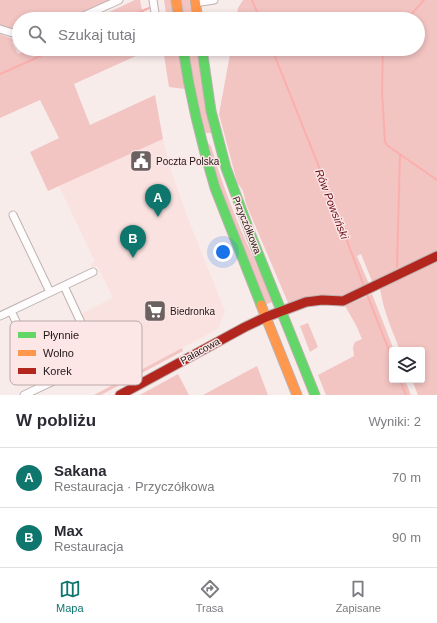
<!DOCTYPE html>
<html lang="pl">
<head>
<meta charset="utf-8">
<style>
	body { margin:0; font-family:Helvetica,sans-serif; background:#f2f2f3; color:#2b2b33 }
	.controls { position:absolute; right:12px; bottom:12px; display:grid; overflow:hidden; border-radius:4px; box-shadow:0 2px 6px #0003 }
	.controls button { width:36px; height:36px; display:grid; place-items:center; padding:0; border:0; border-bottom:1px solid #e1e1e2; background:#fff; color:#2b2b33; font:20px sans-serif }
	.you { position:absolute; left:223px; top:252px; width:14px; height:14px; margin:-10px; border:3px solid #fff; border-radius:50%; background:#1a73e8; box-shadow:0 0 0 6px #1a73e833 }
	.badge { display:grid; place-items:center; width:26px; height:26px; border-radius:50%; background:#0f766e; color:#fff; font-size:13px; font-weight:700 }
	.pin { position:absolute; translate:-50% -33px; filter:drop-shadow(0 1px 2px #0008) }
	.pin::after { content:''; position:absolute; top:21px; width:14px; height:12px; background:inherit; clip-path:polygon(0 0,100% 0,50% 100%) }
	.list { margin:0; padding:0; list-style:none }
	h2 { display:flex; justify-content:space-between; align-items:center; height:52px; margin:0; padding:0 16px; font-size:17px }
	h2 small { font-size:13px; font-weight:400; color:#7c7c81 }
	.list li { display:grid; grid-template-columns:26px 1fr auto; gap:12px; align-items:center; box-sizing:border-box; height:60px; padding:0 16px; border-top:1px solid #e1e1e2 }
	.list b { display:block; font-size:15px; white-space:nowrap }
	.list p { margin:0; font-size:13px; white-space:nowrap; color:#7c7c81 }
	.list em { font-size:13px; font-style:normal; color:#7c7c81 }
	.icon { flex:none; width:22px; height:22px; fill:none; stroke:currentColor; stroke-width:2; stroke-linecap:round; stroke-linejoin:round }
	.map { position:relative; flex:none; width:437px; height:395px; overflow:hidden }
	.search { position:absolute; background:#fff; box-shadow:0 2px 6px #0003; left:12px; right:12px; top:12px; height:44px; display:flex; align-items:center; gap:10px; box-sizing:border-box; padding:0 14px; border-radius:22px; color:#7c7c81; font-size:15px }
	.sheet { height:172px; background:#fff }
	nav { display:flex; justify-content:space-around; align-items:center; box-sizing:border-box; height:56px; border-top:1px solid #e1e1e2; background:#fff; font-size:11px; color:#7c7c81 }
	nav a { display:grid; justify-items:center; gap:2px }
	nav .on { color:#0f766e }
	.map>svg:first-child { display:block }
</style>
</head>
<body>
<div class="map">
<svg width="437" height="395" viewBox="0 0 437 395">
	<rect width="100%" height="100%" fill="#f8eceb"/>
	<path fill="#fae2e0" d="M 16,40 L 19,41 L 19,49 L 25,49 L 26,50 L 18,54 L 12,42 Z
		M 163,139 L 172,174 L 189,221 L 225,311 L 218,329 L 114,384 L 81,314 L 113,298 L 97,266 L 92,268 L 91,264 L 95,262 L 59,186 Z"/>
	<path fill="#f2c4c2" d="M 0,0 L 112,0 L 69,19 L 19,19 L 19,32 L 0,26 Z
		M 135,0 L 140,0 L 144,19 L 94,19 Z
		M 164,0 L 171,0 L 174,19 L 167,19 Z
		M 181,0 L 189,0 L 193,19 L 183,19 Z
		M 243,0 L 437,0 L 437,251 L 376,282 L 372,281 L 361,254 L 357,256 L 369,284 L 334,299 L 289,305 L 246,204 L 243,191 L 237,182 L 219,114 L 231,49 L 418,49 L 418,19 L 236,19 L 238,8 Z
		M 0,34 L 16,40 L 12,42 L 18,54 L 29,49 L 147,49 L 147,51 L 74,84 L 90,125 L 155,95 L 163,139 L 48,191 L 30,152 L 59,138 L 40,100 L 0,118 Z
		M 163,49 L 179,49 L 185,89 L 169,87 Z
		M 188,49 L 197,49 L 212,133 L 202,133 Z
		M 208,143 L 211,146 C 219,174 229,201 240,228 C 251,253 263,277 273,302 L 266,304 L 225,204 L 206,144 Z
		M 437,259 L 437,395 L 418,395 L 412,380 L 422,380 L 422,350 L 400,350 C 392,330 383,310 380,288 Z
		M 372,294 L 394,350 L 392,350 L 392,380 L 405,380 L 411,395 L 326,395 L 318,375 L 354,356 L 353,347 L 355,342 L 362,339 L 356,325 L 345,306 Z
		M 308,323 L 318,347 L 310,352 L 300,326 Z
		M 182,348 L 183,351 L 101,395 L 94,395 Z
		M 257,366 L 268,395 L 203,395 Z
		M 178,374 L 189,395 L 140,395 Z"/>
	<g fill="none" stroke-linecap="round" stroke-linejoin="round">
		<path stroke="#fbafad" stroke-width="2" d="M 252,0 L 260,19
			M 124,19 L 149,8
			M 407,19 L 424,0
			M 272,49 L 323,177 L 364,286
			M 383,49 L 382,92 L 385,142 L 388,146 L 437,180
			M 0,74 L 56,49
			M 397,267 L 400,154
			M 366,292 L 392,358
			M 400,380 L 406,395"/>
		<g stroke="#bcb2b1" stroke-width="9">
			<path id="street" d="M 153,0 L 156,19
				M 195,3 L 214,0
				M 77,19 L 119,0
				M 0,29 L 19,35
				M 13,215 L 50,292
				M 11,311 L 46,384
				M 0,316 L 93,272
				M 24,395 L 94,362 L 96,358 L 96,355 L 64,286"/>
		</g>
		<g stroke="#bcb2b1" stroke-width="11">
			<path id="fast" d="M 183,49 C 190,96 201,142 215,188 L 261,305
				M 202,49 L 211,111 L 226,168 L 252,238 L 315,395"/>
		</g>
		<g stroke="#bcb2b1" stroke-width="11">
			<path id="slow" d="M 176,0 L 179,19
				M 195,0 L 198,19
				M 261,305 L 297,395"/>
		</g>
		<g stroke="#bcb2b1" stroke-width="11">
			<path id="jam" d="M 120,395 L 245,327 L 266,317 L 306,302 L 322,300 L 343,301 L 437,256"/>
		</g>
		<use href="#street" stroke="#fefcfc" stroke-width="7"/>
		<use href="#fast" stroke="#63d668" stroke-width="9"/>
		<use href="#slow" stroke="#ff974d" stroke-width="9"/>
		<use href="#jam" stroke="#b3261e" stroke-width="9"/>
	</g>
	<defs>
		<g id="civic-square" transform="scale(1.15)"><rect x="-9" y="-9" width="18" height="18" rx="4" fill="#6b6160" stroke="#fde7e6"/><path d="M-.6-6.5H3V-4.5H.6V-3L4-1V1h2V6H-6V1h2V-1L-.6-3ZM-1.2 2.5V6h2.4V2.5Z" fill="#fff"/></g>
		<g id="supermarket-square" transform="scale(1.15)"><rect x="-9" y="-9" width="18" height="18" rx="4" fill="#6b6160" stroke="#fde7e6"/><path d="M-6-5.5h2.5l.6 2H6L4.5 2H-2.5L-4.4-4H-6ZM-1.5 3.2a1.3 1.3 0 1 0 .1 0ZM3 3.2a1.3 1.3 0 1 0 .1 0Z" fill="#fff"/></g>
	</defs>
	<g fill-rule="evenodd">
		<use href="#civic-square" x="141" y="161"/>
		<use href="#supermarket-square" x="155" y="311"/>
	</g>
	<g text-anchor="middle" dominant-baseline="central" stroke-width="3" stroke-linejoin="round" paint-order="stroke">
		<g font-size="10" fill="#1f1615" stroke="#fde7e6" text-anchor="start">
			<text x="156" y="161">Poczta Polska</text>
			<text x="170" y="311">Biedronka</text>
		</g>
		<g font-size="10" fill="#1f1615" stroke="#fde7e6">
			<text transform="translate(247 225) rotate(68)">Przyczółkowa</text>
			<text transform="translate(200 351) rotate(-29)">Pałacowa</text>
		</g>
		<g font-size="11" font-style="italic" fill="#650715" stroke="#fde7e6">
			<text transform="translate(332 204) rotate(69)">Rów Powsiński</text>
		</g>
	</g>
	<rect x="10" y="321" width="132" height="64" rx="6" fill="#fde7e6" stroke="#baa8a7" stroke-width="1"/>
	<rect x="18" y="332" width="18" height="6" fill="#63d668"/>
	<rect x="18" y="350" width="18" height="6" fill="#ff974d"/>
	<rect x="18" y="368" width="18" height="6" fill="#b3261e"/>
	<g font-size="11" fill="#1f1615">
		<text x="43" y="339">Płynnie</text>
		<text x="43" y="357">Wolno</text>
		<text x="43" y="375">Korek</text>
	</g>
</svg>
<div class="controls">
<button><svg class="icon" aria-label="layers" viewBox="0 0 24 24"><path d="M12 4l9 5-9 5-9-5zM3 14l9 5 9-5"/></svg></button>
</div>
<div class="you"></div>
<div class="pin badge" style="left:158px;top:217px">A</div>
<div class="pin badge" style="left:133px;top:258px">B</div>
<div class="search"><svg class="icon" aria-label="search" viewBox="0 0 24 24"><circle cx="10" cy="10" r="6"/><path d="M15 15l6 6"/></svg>Szukaj tutaj</div>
</div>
<section class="sheet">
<h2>W pobliżu<small>Wyniki: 2</small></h2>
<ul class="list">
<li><span class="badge">A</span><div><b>Sakana</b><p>Restauracja · Przyczółkowa</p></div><em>70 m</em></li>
<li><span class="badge">B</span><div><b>Max</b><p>Restauracja</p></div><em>90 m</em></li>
</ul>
</section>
<nav>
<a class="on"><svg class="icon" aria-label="map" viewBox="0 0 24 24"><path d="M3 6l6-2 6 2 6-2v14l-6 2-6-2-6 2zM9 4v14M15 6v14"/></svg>Mapa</a>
<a><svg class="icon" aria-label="directions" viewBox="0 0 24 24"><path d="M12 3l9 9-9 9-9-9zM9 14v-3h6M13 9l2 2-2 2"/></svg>Trasa</a>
<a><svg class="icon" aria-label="saved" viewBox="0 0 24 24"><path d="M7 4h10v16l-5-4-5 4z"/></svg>Zapisane</a>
</nav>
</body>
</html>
